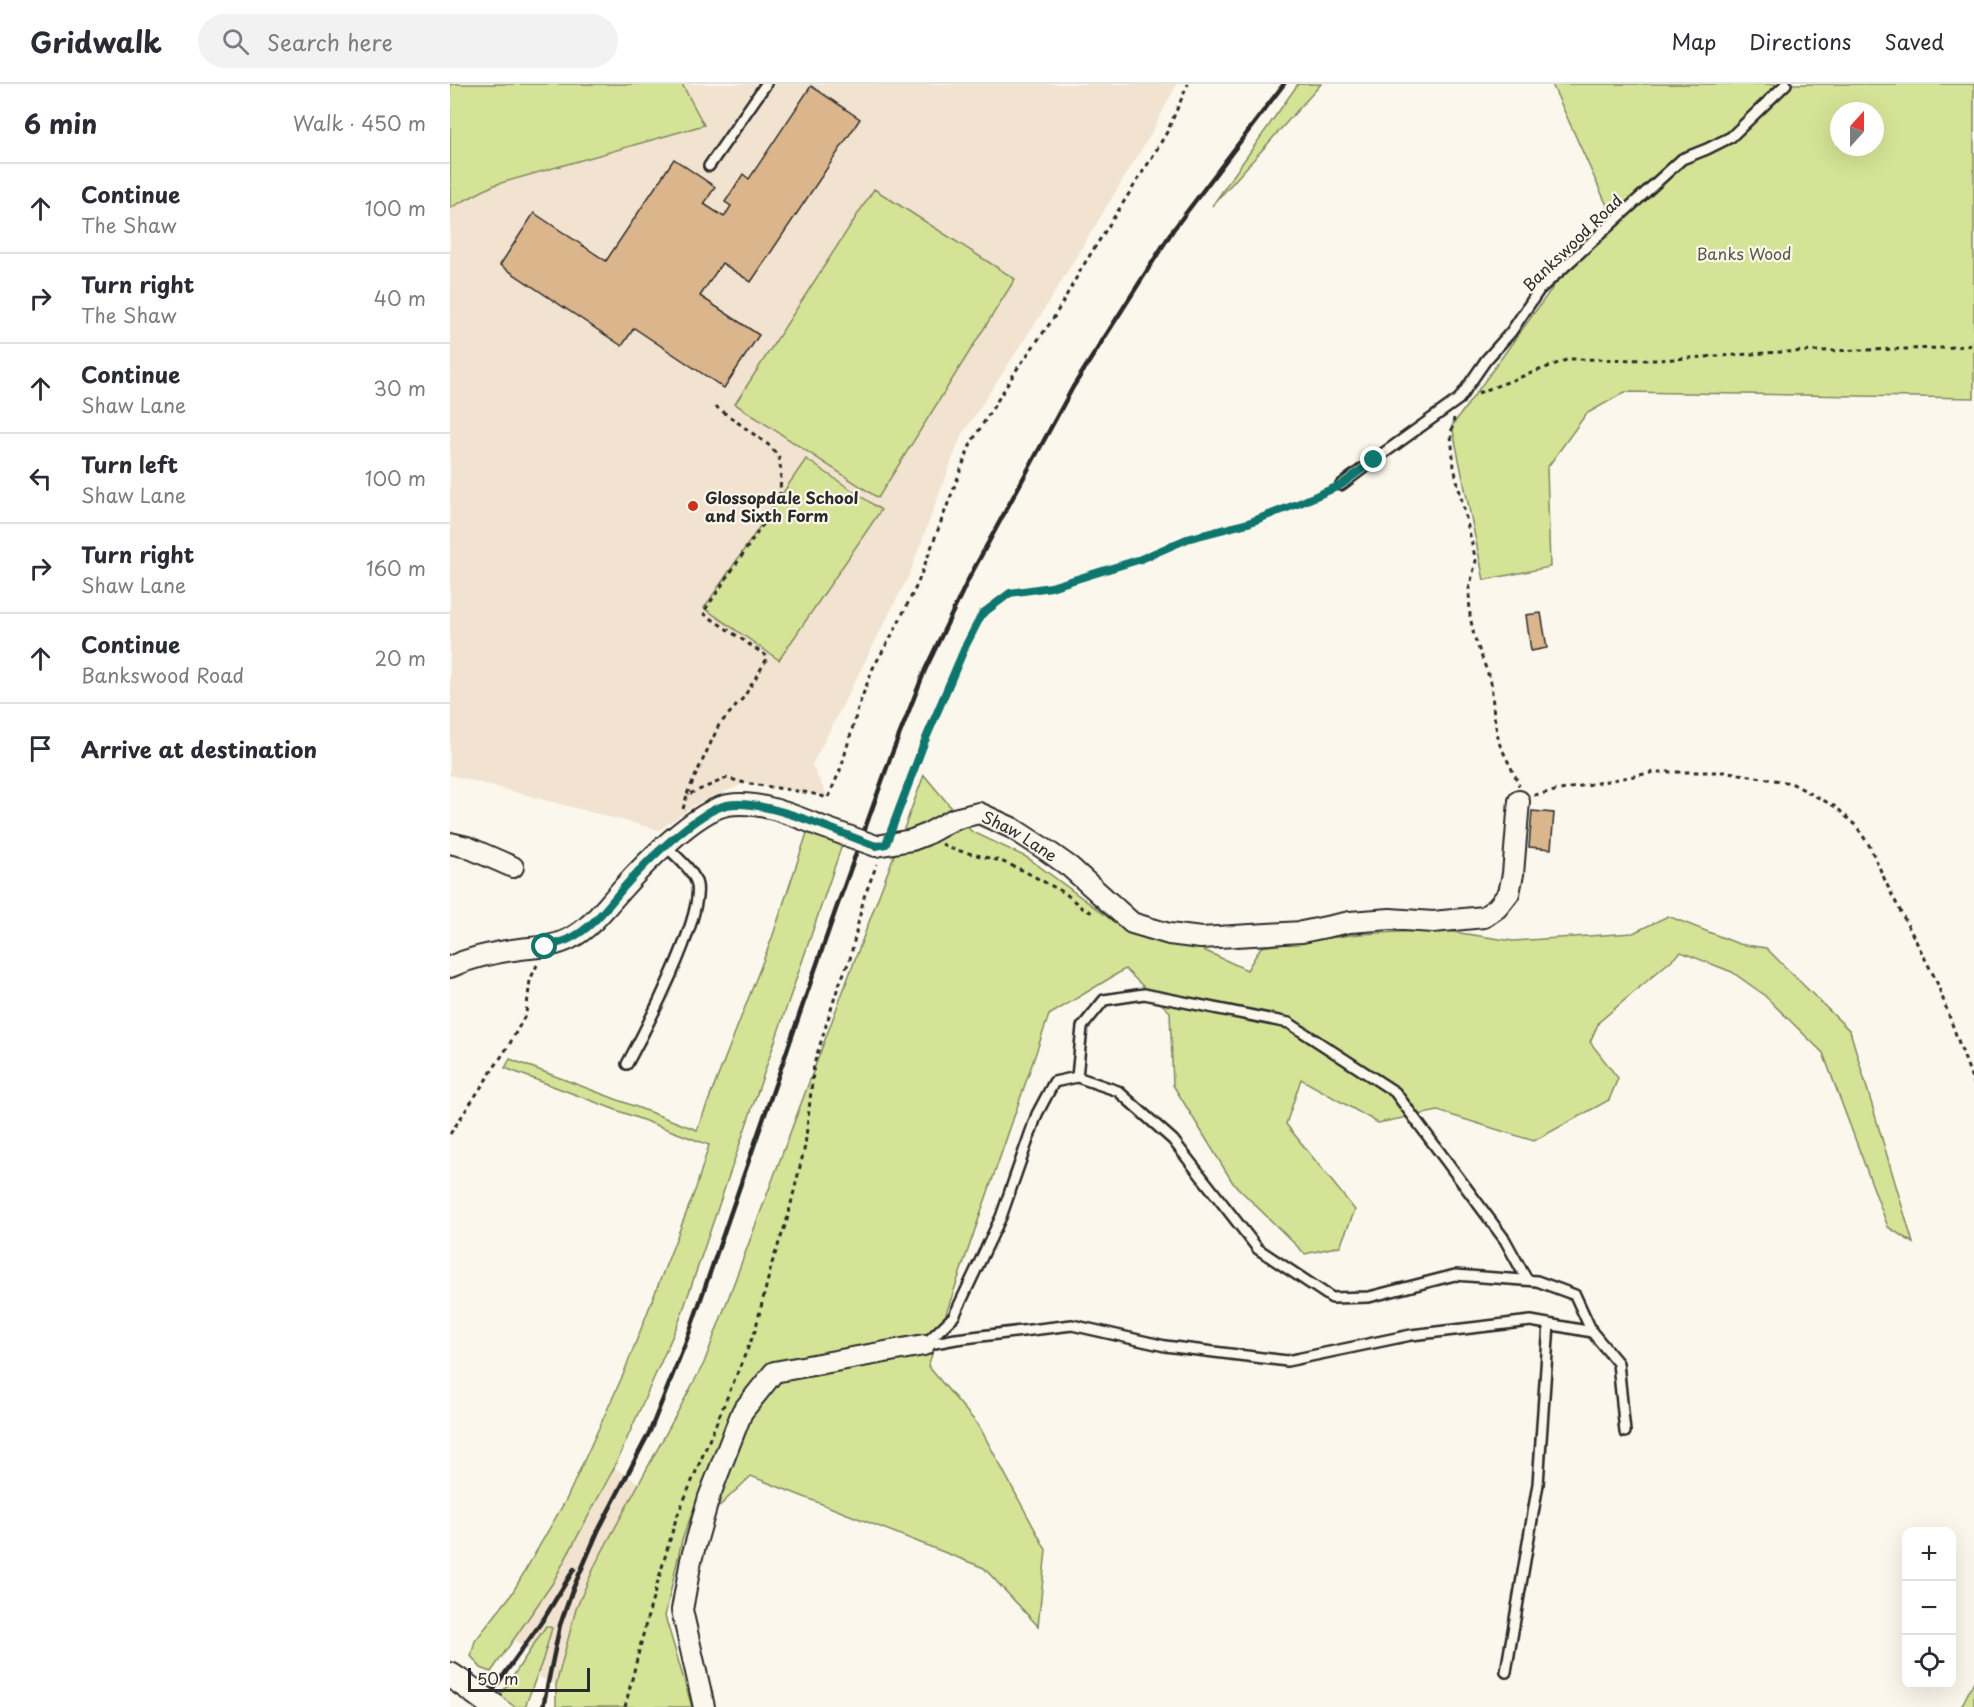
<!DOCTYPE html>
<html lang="en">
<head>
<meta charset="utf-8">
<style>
	body { margin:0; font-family:"Playpen Sans",sans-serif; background:#f2f2f3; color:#2b2b33 }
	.controls { position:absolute; right:18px; bottom:18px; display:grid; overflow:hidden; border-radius:12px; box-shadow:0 6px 24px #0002 }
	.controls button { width:54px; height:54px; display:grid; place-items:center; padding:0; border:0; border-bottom:2px solid #e1e1e2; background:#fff; color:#2b2b33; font:30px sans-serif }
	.compass { position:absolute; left:1380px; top:18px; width:54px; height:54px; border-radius:50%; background:#fff; box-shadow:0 6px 24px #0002; rotate:21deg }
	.scale { position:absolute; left:18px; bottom:15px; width:122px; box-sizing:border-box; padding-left:6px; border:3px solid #2b2b2b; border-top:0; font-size:16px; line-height:21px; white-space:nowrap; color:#2b2b2b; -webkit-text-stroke:4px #fbf7ec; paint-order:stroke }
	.stop { position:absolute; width:18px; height:18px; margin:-14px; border:4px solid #0f766e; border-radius:50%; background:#fff }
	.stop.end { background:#0f766e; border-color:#fff; box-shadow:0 2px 6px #0008 }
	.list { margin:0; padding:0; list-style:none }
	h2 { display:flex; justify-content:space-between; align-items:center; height:78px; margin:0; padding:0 24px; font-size:26px }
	h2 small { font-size:20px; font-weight:400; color:#7c7c81 }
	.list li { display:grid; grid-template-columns:39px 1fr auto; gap:18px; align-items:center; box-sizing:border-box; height:90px; padding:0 24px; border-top:2px solid #e1e1e2 }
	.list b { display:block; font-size:22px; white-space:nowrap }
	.list p { margin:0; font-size:20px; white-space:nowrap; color:#7c7c81 }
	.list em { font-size:20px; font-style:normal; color:#7c7c81 }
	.icon { flex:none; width:33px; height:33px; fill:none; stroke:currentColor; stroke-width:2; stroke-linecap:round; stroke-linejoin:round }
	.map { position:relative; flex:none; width:1524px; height:1623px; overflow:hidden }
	header { display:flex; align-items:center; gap:36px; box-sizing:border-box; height:84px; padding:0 30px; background:#fff; border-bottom:2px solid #e1e1e2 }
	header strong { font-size:28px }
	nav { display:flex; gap:33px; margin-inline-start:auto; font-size:21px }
	.search { width:420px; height:54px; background:#f2f2f3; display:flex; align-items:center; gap:15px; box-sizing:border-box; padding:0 21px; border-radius:33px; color:#7c7c81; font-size:22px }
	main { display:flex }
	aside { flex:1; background:#fff }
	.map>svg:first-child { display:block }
</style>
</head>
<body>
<header>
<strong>Gridwalk</strong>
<div class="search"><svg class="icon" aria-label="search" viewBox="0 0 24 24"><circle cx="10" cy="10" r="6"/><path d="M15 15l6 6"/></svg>Search here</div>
<nav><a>Map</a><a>Directions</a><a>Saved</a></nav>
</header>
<main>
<aside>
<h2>6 min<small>Walk · 450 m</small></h2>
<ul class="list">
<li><svg class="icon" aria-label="ahead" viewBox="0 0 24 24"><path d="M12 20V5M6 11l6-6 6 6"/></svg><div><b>Continue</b><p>The Shaw</p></div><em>100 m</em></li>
<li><svg class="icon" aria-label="right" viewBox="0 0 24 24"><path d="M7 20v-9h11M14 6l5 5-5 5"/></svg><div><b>Turn right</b><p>The Shaw</p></div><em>40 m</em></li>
<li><svg class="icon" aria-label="ahead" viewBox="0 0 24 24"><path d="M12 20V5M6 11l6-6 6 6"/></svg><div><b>Continue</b><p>Shaw Lane</p></div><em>30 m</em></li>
<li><svg class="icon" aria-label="left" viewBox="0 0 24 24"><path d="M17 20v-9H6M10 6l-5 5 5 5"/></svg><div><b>Turn left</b><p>Shaw Lane</p></div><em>100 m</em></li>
<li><svg class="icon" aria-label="right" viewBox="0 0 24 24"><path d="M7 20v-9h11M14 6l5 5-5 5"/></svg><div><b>Turn right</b><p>Shaw Lane</p></div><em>160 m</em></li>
<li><svg class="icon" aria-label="ahead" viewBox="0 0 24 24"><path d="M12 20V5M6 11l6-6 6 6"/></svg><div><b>Continue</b><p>Bankswood Road</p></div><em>20 m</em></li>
<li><svg class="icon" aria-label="arrive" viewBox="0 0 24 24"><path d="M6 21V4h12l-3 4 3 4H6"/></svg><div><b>Arrive at destination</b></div></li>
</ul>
</aside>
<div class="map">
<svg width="1524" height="1623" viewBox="0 0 1524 1623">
	<rect width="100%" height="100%" fill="#fbf7ec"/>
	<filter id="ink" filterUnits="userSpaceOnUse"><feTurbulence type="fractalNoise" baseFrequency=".0167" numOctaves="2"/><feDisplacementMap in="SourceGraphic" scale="12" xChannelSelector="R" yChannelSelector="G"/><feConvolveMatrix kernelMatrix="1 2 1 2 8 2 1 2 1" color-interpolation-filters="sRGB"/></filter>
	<g filter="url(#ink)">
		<path fill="#f1e3cf" d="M 232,0 L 727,0 L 699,53 L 592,229 L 511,352 L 459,491 L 362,681 L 378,714 L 369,711 L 295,699 L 245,721 L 209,746 L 0,691 L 0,124 L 44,101 L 254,41 Z
			M 164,1384 L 189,1399 L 146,1479 L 126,1525 L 106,1601 L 87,1592 L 102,1544 L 96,1542 L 80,1567 L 64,1556 L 102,1500 Z"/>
		<path fill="#d5e396" stroke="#808760" stroke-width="1.5" fill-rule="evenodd" d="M 0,0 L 232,0 L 254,41 L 44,101 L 0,124 Z
			M 848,0 L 871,0 L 762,122 Z
			M 1102,0 L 1524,0 L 1524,314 L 1175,308 L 1136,330 L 1097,384 L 1100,483 L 1034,496 L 1002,342 L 1159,126 ZM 1389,27 L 1425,27 L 1425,63 L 1389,63 Z
			M 424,105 L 565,195 L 428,414 L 285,320 Z
			M 356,375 L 431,426 L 329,576 L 254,524 Z
			M 474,691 L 521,747 L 578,774 L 670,842 L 747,863 L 797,886 L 811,863 L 909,850 L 990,846 L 1063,857 L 1183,849 L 1218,832 L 1289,860 L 1316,864 L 1400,947 L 1463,1159 L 1438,1143 L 1373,969 L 1313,910 L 1282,888 L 1231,868 L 1149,938 L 1140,958 L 1168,994 L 1159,1016 L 1084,1057 L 988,1027 L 928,1039 L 851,995 L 836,1040 L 905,1126 L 890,1162 L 855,1170 L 783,1099 L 723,1001 L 720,928 L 675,885 L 599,931 L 478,1282 L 529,1342 L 596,1466 L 588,1542 L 534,1484 L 301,1392 L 262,1429 L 259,1385 L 232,1456 L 215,1532 L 242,1623 L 106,1623 L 106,1601 L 126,1525 L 146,1479 L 254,1279 Z
			M 358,746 L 393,758 L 230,1235 L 164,1384 L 102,1500 L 41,1588 L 31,1584 L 21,1572 L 25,1557 L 61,1511 L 117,1414 L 173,1291 L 246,1104 L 259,1061 L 55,984 L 60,975 L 247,1046 L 322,854 Z
			M 96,1542 L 102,1544 L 93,1575 L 75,1623 L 65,1623 L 50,1612 Z
			M 1524,1597 L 1524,1623 L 1511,1623 Z"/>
		<path fill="#dbb58c" stroke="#2b2b2b" stroke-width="1.5" d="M 361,2 L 410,35 L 301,198 L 272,179 L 250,212 L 309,251 L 274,304 L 184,244 L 172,262 L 50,181 L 84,129 L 156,177 L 224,75 L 265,103 L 254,120 L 274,133 L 281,122 L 275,118 L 293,90 L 299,95 Z
			M 1091,529 L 1097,564 L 1081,567 L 1076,531 Z
			M 1082,727 L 1104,729 L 1101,765 L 1079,763 Z"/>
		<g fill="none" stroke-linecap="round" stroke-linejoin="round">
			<g stroke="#2b2b2b" stroke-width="14">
				<path id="service" d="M 259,82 L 316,0
					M 891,401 L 924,376 L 1009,315 L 1036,276 L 1061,248 L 1089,206 L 1232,75 L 1257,65 L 1281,53 L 1336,0
					M 177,980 C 195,947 253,835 247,801 C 244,786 226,773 216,762
					M 627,993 L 632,943 L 654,916 L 694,910 L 839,939 L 945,1008 L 1055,1156 L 1077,1196
					M 474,1261 L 504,1232 L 551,1133 L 587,1030 L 604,998 L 627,993 L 668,1007 L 723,1056 L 808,1165 L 882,1214 L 919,1213 L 1005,1191 L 1087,1197 L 1125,1211 L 1142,1248
					M 474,1261 L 506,1255 L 622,1241 L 715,1262 L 837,1277 L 961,1251 L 1081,1237 L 1142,1248 L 1168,1279 L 1175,1348
					M 1056,1588 L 1088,1400 L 1099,1240"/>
			</g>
			<g stroke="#2b2b2b" stroke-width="24">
				<g id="minor">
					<path d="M 0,759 L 17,763 L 63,783"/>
					<path id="s1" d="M 426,762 L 462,756 L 475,751 L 504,735 L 529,729 L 562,744 L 596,766 L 620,783 L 682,839 L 719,850 L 751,854 L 852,848 L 900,838 L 940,835 L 983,838 L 1034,833 L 1047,824 L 1059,809 L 1063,790 L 1069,717"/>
					<path d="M 0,883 C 22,873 46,868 70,865 C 87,863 104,863 119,855 C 141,844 156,823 172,805 C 193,781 247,726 278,721 C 308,716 343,731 370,742"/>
					<path d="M 254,1623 L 232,1526 L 241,1476 L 259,1413 L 292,1328 L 324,1288 L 474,1261"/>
				</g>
			</g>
			<g stroke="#2b2b2b" stroke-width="28">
				<path id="tertiary" d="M 0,1591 L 15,1601"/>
			</g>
			<path stroke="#2b2b2b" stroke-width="3" stroke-dasharray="4.5 4.5" stroke-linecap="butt" d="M 1028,309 L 1119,275 L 1208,276 L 1331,268 L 1494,264 L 1524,261
				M 1004,334 L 1001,351 L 1004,383 L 1026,477 L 1019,505 L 1020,532 L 1024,552 L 1041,598 L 1044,632 L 1049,659 L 1068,698 L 1069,702
				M 237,710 L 269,641 L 294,613 L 318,573 L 253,529 L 314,439 L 330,409 L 331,388 L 329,373 L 320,362 L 265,322
				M 1084,711 L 1205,688 L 1278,688 L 1341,699 L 1386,723 L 1407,743 L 1419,761 L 1439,805 L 1486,896 L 1524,1000
				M 233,725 L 237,711 L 277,694 L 295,699 L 360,709 L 378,714 L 391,684 L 409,621 L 423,584 L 443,549 L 467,501 L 521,359 L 567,285 L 603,235 L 633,182 L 701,75 L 717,48 L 738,0
				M 444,741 L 474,659 L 516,561 L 532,530 L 560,509 L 601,503 L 691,475 L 737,455 L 797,439 L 881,405
				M 492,760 L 502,765 L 551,777 L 572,786 L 615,809 L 632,824 L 645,830
				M 0,1050 L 59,961 L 76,930 L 80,896 L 87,881
				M 175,1623 L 197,1535 L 226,1435 L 305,1247 L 322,1179 L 337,1136 L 355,1062 L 364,980 L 388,903 L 400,875 L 414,813 L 427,780"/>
			<use href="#service" stroke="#fbf7ec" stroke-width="9"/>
			<use href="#minor" stroke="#fbf7ec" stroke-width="20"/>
			<use href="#tertiary" stroke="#fbf7ec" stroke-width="24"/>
			<path stroke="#2b2b2b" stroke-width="4.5" d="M 31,1623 L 95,1533 L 124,1485
				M 93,1623 L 110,1541 L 122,1507 L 148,1447 L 200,1347 L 237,1255 L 385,828 L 441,672 L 475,586 L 519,494 L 623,303 L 723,146 L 834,0"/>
			<g stroke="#2b2b2b" stroke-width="24" stroke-linecap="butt">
				<path id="minor-bridge" d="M 370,742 L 426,762"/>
			</g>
			<g stroke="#2b2b2b" stroke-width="28" stroke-linecap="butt">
				<path id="tertiary-bridge" d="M 15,1601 L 45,1623"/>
			</g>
			<use href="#minor-bridge" stroke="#fbf7ec" stroke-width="20"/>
			<use href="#tertiary-bridge" stroke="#fbf7ec" stroke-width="24"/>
		</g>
	</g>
	<g fill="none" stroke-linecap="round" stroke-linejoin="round" filter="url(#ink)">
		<path stroke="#0f766e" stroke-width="8" d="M 95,863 C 102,861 110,859 117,856 C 141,846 158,822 174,803 C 194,780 247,727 277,721 C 315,714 389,749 426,762 L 436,760 L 474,659 L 516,561 L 532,530 L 560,509 L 601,503 L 691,475 L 737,455 L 798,439 L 850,419 L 891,401 L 924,376"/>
	</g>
	<circle fill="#c8321e" stroke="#fbf7ec" stroke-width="2" cx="243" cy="422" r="6"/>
	<g text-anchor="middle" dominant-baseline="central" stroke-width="4.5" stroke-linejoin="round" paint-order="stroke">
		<g font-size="16" fill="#2b2b2b" stroke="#fbf7ec">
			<text transform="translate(1122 158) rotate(-44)">Bankswood Road</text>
			<text stroke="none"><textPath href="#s1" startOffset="156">Shaw Lane</textPath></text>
		</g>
		<g font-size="16" fill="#565946" stroke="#fbf7ec">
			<text x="1294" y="169">Banks Wood</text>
		</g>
		<g font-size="16" font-weight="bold" fill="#2b2b2b" stroke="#fbf7ec" text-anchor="start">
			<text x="255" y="413">Glossopdale School<tspan x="255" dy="18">and Sixth Form</tspan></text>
		</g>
	</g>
</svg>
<div class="controls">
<button>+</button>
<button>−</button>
<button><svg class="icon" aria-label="locate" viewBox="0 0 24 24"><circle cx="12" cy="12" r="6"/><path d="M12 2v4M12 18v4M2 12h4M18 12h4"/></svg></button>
</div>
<svg class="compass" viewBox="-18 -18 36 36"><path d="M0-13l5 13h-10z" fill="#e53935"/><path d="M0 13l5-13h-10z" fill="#7c7c81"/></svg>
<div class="scale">50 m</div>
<div class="stop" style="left:95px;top:863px"></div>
<div class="stop end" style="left:924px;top:376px"></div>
</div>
</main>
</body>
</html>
